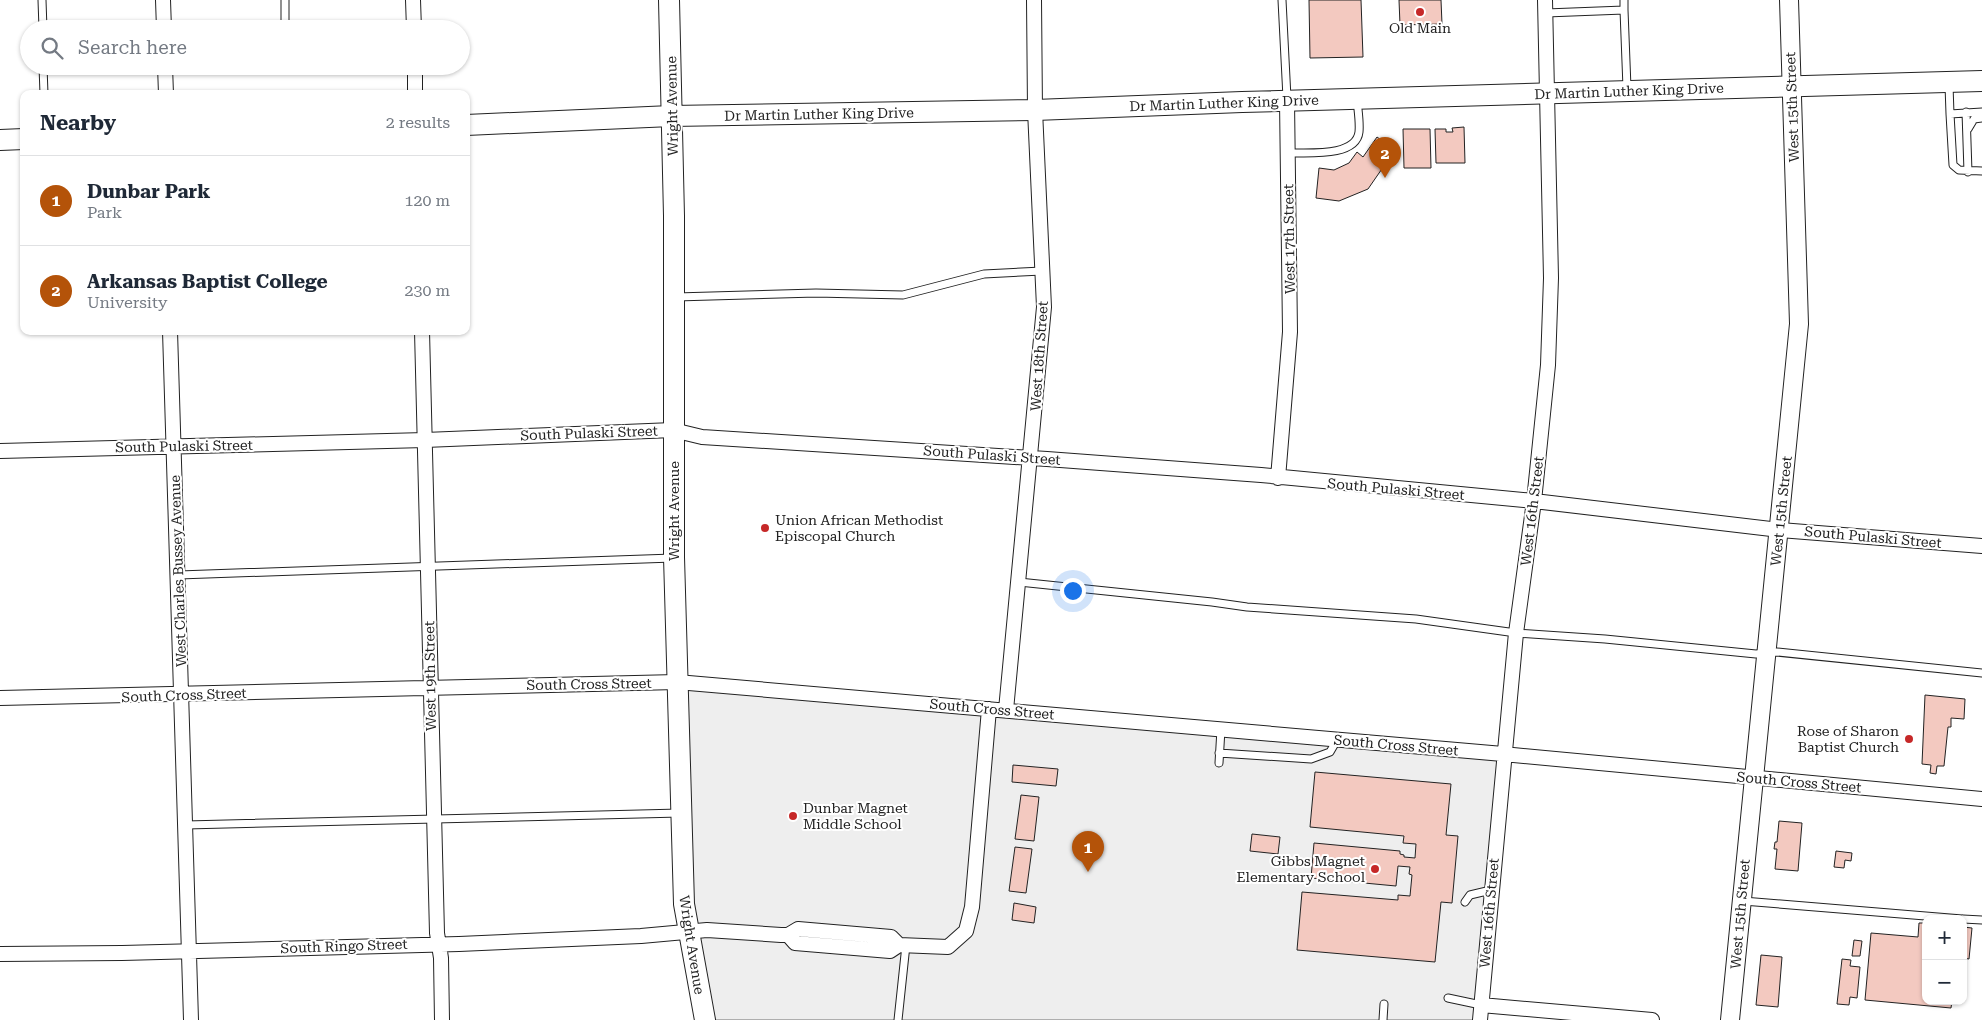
<!DOCTYPE html>
<html lang="en">
<head>
<meta charset="utf-8">
<style>
	body { margin:0; font-family:"Roboto Serif",serif; background:#f6f6f7; color:#1f2937 }
	.controls { position:absolute; right:15px; bottom:15px; display:grid; overflow:hidden; border-radius:10px; box-shadow:0 1px 4px #0004 }
	.controls button { width:45px; height:45px; display:grid; place-items:center; padding:0; border:0; border-bottom:1px solid #e0e1e3; background:#fff; color:#1f2937; font:25px sans-serif }
	.you { position:absolute; left:1072px; top:590px; width:18px; height:18px; margin:-12px; border:4px solid #fff; border-radius:50%; background:#1a73e8; box-shadow:0 0 0 8px #1a73e833 }
	.badge { display:grid; place-items:center; width:32px; height:32px; border-radius:50%; background:#b45309; color:#fff; font-size:16px; font-weight:700 }
	.pin { position:absolute; translate:-50% -41px; filter:drop-shadow(0 1px 2px #0008) }
	.pin::after { content:''; position:absolute; top:26px; width:18px; height:15px; background:inherit; clip-path:polygon(0 0,100% 0,50% 100%) }
	.list { margin:0; padding:0; list-style:none }
	h2 { display:flex; justify-content:space-between; align-items:center; height:65px; margin:0; padding:0 20px; font-size:21px }
	h2 small { font-size:16px; font-weight:400; color:#747a83 }
	.list li { display:grid; grid-template-columns:32px 1fr auto; gap:15px; align-items:center; box-sizing:border-box; height:90px; padding:0 20px; border-top:1px solid #e0e1e3 }
	.list b { display:block; font-size:19px; white-space:nowrap }
	.list p { margin:0; font-size:16px; white-space:nowrap; color:#747a83 }
	.list em { font-size:16px; font-style:normal; color:#747a83 }
	.icon { flex:none; width:28px; height:28px; fill:none; stroke:currentColor; stroke-width:2; stroke-linecap:round; stroke-linejoin:round }
	.map { position:relative; flex:none; width:1982px; height:1020px; overflow:hidden }
	.search { position:absolute; background:#fff; box-shadow:0 1px 4px #0004; left:20px; top:20px; width:450px; height:55px; display:flex; align-items:center; gap:12px; box-sizing:border-box; padding:0 18px; border-radius:28px; color:#747a83; font-size:19px }
	.panel { position:absolute; background:#fff; box-shadow:0 1px 4px #0004; left:20px; top:90px; width:450px; height:245px; border-radius:10px }
	.map>svg:first-child { display:block }
</style>
</head>
<body>
<div class="map">
<svg width="1982" height="1020" viewBox="0 0 1982 1020">
	<rect width="100%" height="100%" fill="#fff"/>
	<path fill="#eee" stroke="#6f6f6f" d="M 677,682 L 1503,754 L 1479,1020 L 706,1020 L 687,930 Z"/>
	<path fill="#f3c9c0" stroke="#222" d="M 1309,0 L 1361,0 L 1363,57 L 1310,58 Z
		M 1399,0 L 1441,0 L 1442,24 L 1400,25 Z
		M 1464,127 L 1465,163 L 1436,163 L 1435,129 L 1446,129 L 1446,132 L 1453,132 L 1452,128 Z
		M 1403,129 L 1430,129 L 1431,168 L 1404,168 Z
		M 1377,137 L 1395,150 L 1368,189 L 1339,201 L 1316,198 L 1319,168 L 1334,170 L 1349,163 L 1357,152 L 1363,157 Z
		M 1925,695 L 1965,699 L 1964,719 L 1951,718 L 1951,727 L 1948,727 L 1944,766 L 1937,766 L 1936,774 L 1930,773 L 1931,765 L 1922,764 Z
		M 1013,765 L 1058,769 L 1056,786 L 1012,782 Z
		M 1315,772 L 1451,784 L 1446,835 L 1458,836 L 1452,903 L 1441,902 L 1435,962 L 1297,950 L 1302,892 L 1398,900 L 1398,895 L 1410,896 L 1412,875 L 1409,874 L 1410,867 L 1398,866 L 1396,886 L 1311,878 L 1314,843 L 1400,851 L 1400,854 L 1404,855 L 1404,857 L 1415,858 L 1416,844 L 1403,843 L 1404,836 L 1310,827 Z
		M 1021,795 L 1039,797 L 1034,841 L 1015,839 Z
		M 1779,821 L 1802,823 L 1798,871 L 1775,869 L 1777,849 L 1774,849 L 1775,842 L 1777,842 Z
		M 1252,834 L 1280,837 L 1278,854 L 1250,851 Z
		M 1015,847 L 1032,849 L 1026,893 L 1009,891 Z
		M 1836,851 L 1852,853 L 1851,861 L 1845,860 L 1844,868 L 1834,867 Z
		M 1014,903 L 1036,907 L 1034,923 L 1012,920 Z
		M 1919,923 L 1926,923 L 1926,1001 L 1952,1001 L 1951,1008 L 1865,1000 L 1871,933 L 1918,937 Z
		M 1963,927 L 1972,928 L 1969,959 L 1963,958 Z
		M 1854,940 L 1862,941 L 1860,956 L 1852,956 Z
		M 1761,955 L 1782,957 L 1778,1007 L 1756,1005 Z
		M 1842,959 L 1851,960 L 1850,966 L 1860,967 L 1857,998 L 1850,997 L 1849,1005 L 1837,1004 Z"/>
	<g fill="none" stroke-linecap="round" stroke-linejoin="round">
		<g stroke="#222" stroke-width="9">
			<path id="service" d="M 42,0 L 43,29
				M 285,0 L 285,29
				M 1282,0 L 1287,98
				M 1624,0 L 1624,10
				M 1546,13 L 1624,10 L 1627,88
				M 43,66 L 44,94
				M 1949,85 L 1950,114
				M 1966,112 L 1968,172
				M 1982,112 L 1950,114 L 1953,165 L 1959,170 L 1982,171
				M 1968,129 L 1974,119 L 1982,118
				M 1288,153 C 1305,152 1356,158 1359,132 C 1360,122 1358,111 1357,100
				M 676,297 L 816,293 L 903,295 L 984,274 L 1042,271
				M 179,575 L 673,558
				M 1019,582 L 1212,602 L 1247,607 L 1416,619 L 1516,633 L 1605,639 L 1756,654 L 1777,652 L 1982,673
				M 1219,753 L 1311,759 L 1330,752 L 1337,740
				M 1219,763 L 1221,729
				M 186,825 L 680,813
				M 1743,901 L 1962,919
				M 1465,902 L 1470,895 L 1491,890
				M 1963,919 L 1982,920
				M 1448,998 L 1481,1005
				M 898,1020 L 906,945
				M 1383,1020 L 1384,1004"/>
		</g>
		<g stroke="#222" stroke-width="16">
			<path id="minor" d="M 163,0 L 164,29
				M 413,0 L 414,29
				M 165,66 L 166,94
				M 415,66 L 415,94
				M 170,331 L 191,1020
				M 422,331 L 437,933 L 441,958 L 442,1020
				M 0,451 L 425,440 L 673,430 L 702,437 L 1047,459 L 1261,475 L 1534,501 L 1780,530 L 1982,546
				M 1278,478 L 1290,332 L 1287,101
				M 0,698 L 677,682 L 1503,754 L 1982,799
				M 1006,710 L 1044,307 L 1035,110 L 1034,0
				M 788,935 L 795,943 L 890,951 L 899,945
				M 0,954 L 122,953 L 459,944 L 641,936 L 707,930 L 781,935 L 788,935 L 798,929 L 891,937 L 899,945 L 948,947 L 966,931 L 972,907 L 989,709
				M 1481,1005 L 1652,1020
				M 1480,1020 L 1516,633 L 1534,501 L 1548,365 L 1551,278 L 1545,0"/>
		</g>
		<g stroke="#222" stroke-width="20">
			<path id="tertiary" d="M 1730,1020 L 1799,324 L 1789,0"/>
		</g>
		<g stroke="#222" stroke-width="22">
			<path id="secondary" d="M 669,0 L 674,216 L 674,557 L 684,904 L 705,1020
				M 466,125 L 671,116 L 1035,110 L 1242,102 L 1982,81
				M 0,140 L 24,139"/>
		</g>
		<use href="#service" stroke="#fff" stroke-width="7"/>
		<use href="#minor" stroke="#fff" stroke-width="14"/>
		<use href="#tertiary" stroke="#fff" stroke-width="18"/>
		<use href="#secondary" stroke="#fff" stroke-width="20"/>
	</g>
	<g fill="#c62828" stroke="#fff" stroke-width="2">
		<circle cx="1420" cy="12" r="5"/>
		<circle cx="765" cy="528" r="5"/>
		<circle cx="1909" cy="739" r="5"/>
		<circle cx="793" cy="816" r="5"/>
		<circle cx="1375" cy="869" r="5"/>
	</g>
	<g text-anchor="middle" dominant-baseline="central" stroke-width="4" stroke-linejoin="round" paint-order="stroke">
		<g font-size="14" fill="#222" stroke="#fff" text-anchor="start">
			<text x="1420" y="28" text-anchor="middle">Old Main</text>
			<text x="775" y="520">Union African Methodist<tspan x="775" dy="16">Episcopal Church</tspan></text>
			<text x="1899" y="731" text-anchor="end">Rose of Sharon<tspan x="1899" dy="16">Baptist Church</tspan></text>
			<text x="803" y="808">Dunbar Magnet<tspan x="803" dy="16">Middle School</tspan></text>
			<text x="1365" y="861" text-anchor="end">Gibbs Magnet<tspan x="1365" dy="16">Elementary School</tspan></text>
		</g>
		<g font-size="14" fill="#222" stroke="#fff">
			<text transform="translate(1629 91) rotate(-2)">Dr Martin Luther King Drive</text>
			<text transform="translate(1224 103) rotate(-2)">Dr Martin Luther King Drive</text>
			<text transform="translate(672 106) rotate(-91)">Wright Avenue</text>
			<text transform="translate(1792 107) rotate(-92)">West 15th Street</text>
			<text transform="translate(819 114) rotate(-1)">Dr Martin Luther King Drive</text>
			<text transform="translate(1289 239) rotate(-91)">West 17th Street</text>
			<text transform="translate(1039 356) rotate(-86)">West 18th Street</text>
			<text transform="translate(589 433) rotate(-2)">South Pulaski Street</text>
			<text transform="translate(184 446) rotate(-1)">South Pulaski Street</text>
			<text transform="translate(992 455) rotate(4)">South Pulaski Street</text>
			<text transform="translate(1396 489) rotate(5)">South Pulaski Street</text>
			<text transform="translate(674 511) rotate(-90)">Wright Avenue</text>
			<text transform="translate(1532 511) rotate(-83)">West 16th Street</text>
			<text transform="translate(1781 511) rotate(-84)">West 15th Street</text>
			<text transform="translate(1873 537) rotate(5)">South Pulaski Street</text>
			<text transform="translate(178 571) rotate(-92)">West Charles Bussey Avenue</text>
			<text transform="translate(430 676) rotate(-91)">West 19th Street</text>
			<text transform="translate(589 684) rotate(-1)">South Cross Street</text>
			<text transform="translate(184 695) rotate(-2)">South Cross Street</text>
			<text transform="translate(992 709) rotate(5)">South Cross Street</text>
			<text transform="translate(1396 745) rotate(5)">South Cross Street</text>
			<text transform="translate(1799 782) rotate(5)">South Cross Street</text>
			<text transform="translate(1489 913) rotate(-85)">West 16th Street</text>
			<text transform="translate(1740 914) rotate(-85)">West 15th Street</text>
			<text transform="translate(692 945) rotate(81)">Wright Avenue</text>
			<text transform="translate(344 946) rotate(-2)">South Ringo Street</text>
		</g>
	</g>
</svg>
<div class="controls">
<button>+</button>
<button>−</button>
</div>
<div class="you"></div>
<div class="pin badge" style="left:1088px;top:872px">1</div>
<div class="pin badge" style="left:1385px;top:178px">2</div>
<div class="search"><svg class="icon" aria-label="search" viewBox="0 0 24 24"><circle cx="10" cy="10" r="6"/><path d="M15 15l6 6"/></svg>Search here</div>
<section class="panel">
<h2>Nearby<small>2 results</small></h2>
<ul class="list">
<li><span class="badge">1</span><div><b>Dunbar Park</b><p>Park</p></div><em>120 m</em></li>
<li><span class="badge">2</span><div><b>Arkansas Baptist College</b><p>University</p></div><em>230 m</em></li>
</ul>
</section>
</div>
</body>
</html>
